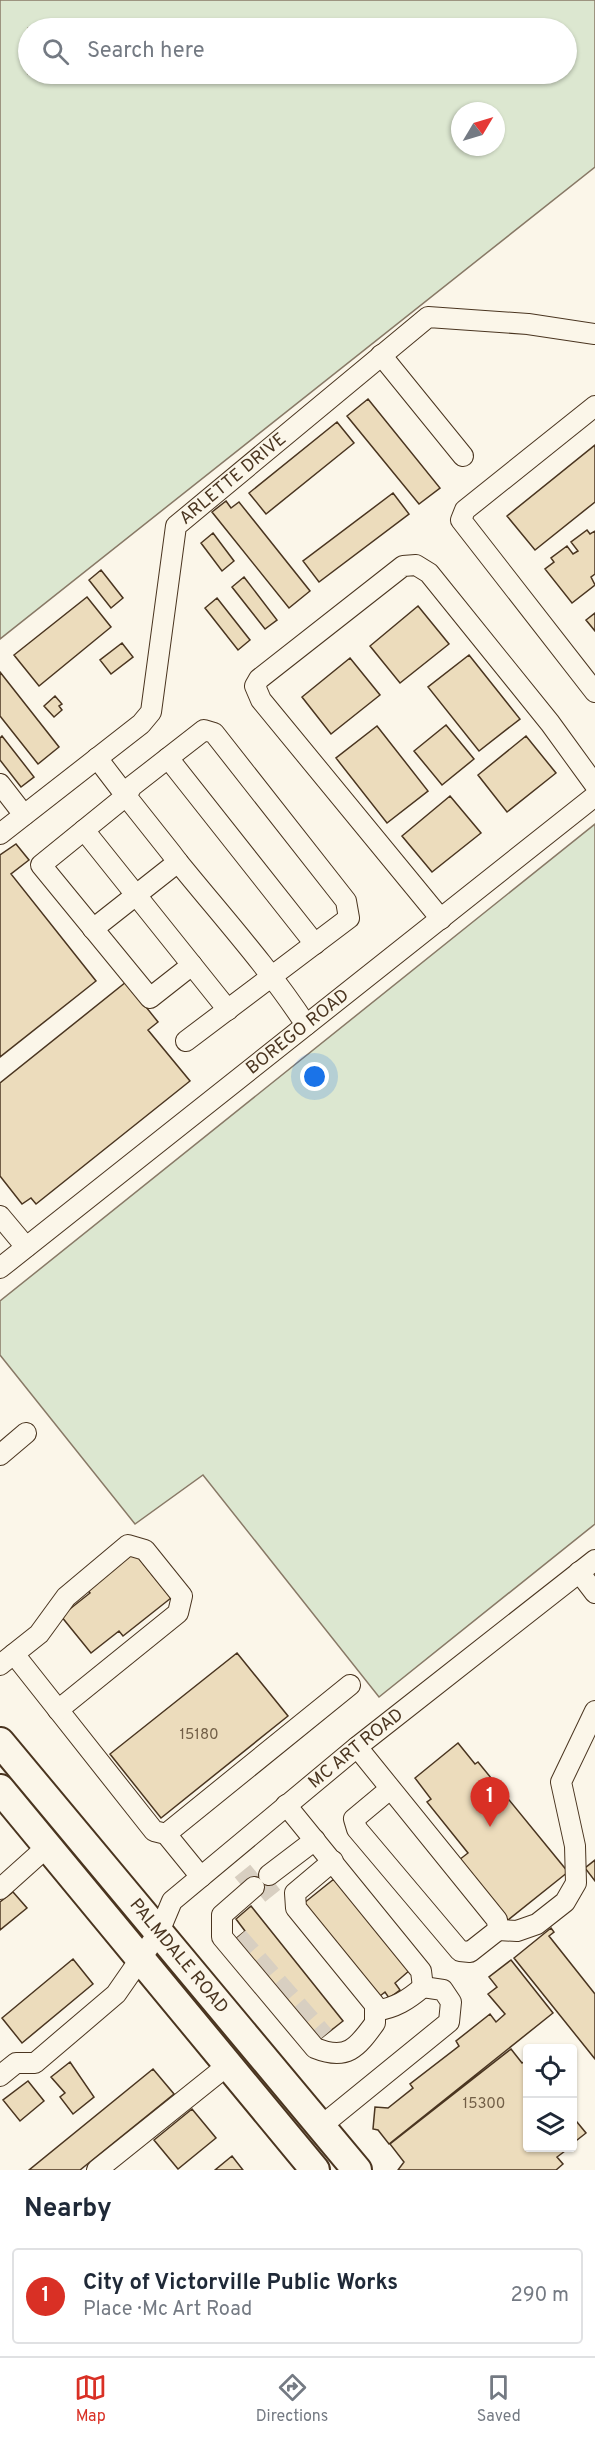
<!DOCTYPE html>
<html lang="en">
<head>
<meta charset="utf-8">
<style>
	body { margin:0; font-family:Overpass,sans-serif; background:#f6f6f7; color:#1f2937 }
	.controls { position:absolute; right:18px; bottom:18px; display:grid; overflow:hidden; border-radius:6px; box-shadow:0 2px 4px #0004 }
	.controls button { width:54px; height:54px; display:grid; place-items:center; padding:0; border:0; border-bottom:2px solid #e0e1e3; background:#fff; color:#1f2937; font:30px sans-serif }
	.compass { position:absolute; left:451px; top:102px; width:54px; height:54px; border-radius:50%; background:#fff; box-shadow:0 2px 4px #0004; rotate:52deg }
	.you { position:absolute; left:315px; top:1077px; width:21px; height:21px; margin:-15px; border:4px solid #fff; border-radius:50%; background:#1a73e8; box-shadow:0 0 0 9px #1a73e833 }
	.badge { display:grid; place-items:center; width:39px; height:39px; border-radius:50%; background:#d93025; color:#fff; font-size:20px; font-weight:700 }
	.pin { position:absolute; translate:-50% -50px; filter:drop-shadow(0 2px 3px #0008) }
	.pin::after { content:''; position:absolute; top:32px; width:21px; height:18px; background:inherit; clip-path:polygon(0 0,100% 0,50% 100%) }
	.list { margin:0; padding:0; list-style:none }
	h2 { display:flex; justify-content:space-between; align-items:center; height:78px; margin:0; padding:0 24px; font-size:26px }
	h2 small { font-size:20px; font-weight:400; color:#747a83 }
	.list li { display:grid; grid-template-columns:39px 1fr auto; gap:18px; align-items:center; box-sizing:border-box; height:96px; margin:0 12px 12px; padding:0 12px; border:2px solid #e0e1e3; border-radius:6px }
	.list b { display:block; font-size:22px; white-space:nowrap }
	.list p { margin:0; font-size:20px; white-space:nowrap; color:#747a83 }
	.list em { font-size:20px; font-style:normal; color:#747a83 }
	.icon { flex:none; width:33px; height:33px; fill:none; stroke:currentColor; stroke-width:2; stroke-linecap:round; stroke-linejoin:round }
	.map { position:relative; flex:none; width:595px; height:2170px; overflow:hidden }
	.search { position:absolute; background:#fff; box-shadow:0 2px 4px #0004; left:18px; right:18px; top:18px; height:66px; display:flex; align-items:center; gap:15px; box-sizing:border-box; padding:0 21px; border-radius:33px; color:#747a83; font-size:22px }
	.sheet { height:186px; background:#fff }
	nav { display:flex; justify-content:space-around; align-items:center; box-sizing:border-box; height:84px; border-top:2px solid #e0e1e3; background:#fff; font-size:16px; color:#747a83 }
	nav a { display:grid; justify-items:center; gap:3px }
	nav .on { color:#d93025 }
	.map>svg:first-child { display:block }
</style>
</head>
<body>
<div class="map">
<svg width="595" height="2170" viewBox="0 0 595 2170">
	<rect width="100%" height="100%" fill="#fbf6e9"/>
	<path fill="#dce7d0" stroke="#887966" stroke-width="1.5" fill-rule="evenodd" d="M 0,0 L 595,0 L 595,167 L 0,639 ZM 28,28 L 566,28 L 566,74 L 28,74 ZM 460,111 L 496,111 L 496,147 L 460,147 Z
		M 595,824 L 595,1524 L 379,1697 L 203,1475 L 135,1524 L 0,1355 L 0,1301 Z"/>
	<path fill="#ecdcbc" stroke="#4a3520" stroke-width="1.5" d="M 368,399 L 440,488 L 419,504 L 347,416 Z
		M 337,422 L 354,443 L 266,514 L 249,493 Z
		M 595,445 L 595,502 L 535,550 L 507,516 Z
		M 393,493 L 409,514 L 319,582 L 303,561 Z
		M 226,501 L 231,508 L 239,502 L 310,591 L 289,608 L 212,512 Z
		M 587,530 L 590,534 L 595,531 L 595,574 L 591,577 L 595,585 L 572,603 L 545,569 L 554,562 L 551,558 L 567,546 L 573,554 L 578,551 L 571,542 Z
		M 213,533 L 234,561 L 222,571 L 201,543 Z
		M 101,570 L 123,598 L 111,608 L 89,580 Z
		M 244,577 L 277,620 L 265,629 L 232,587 Z
		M 87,597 L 111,627 L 39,686 L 14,655 Z
		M 217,598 L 250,640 L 238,650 L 205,608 Z
		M 418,606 L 449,644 L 400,683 L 370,646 Z
		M 595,613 L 595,631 L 586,620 Z
		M 122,643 L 133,657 L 111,674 L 100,660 Z
		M 469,655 L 520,719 L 479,751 L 428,687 Z
		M 350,658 L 380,695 L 331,734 L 302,697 Z
		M 0,672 L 59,747 L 38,764 L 0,716 Z
		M 55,696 L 62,704 L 59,706 L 62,710 L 54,717 L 44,706 Z
		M 446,725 L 474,759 L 442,785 L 414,751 Z
		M 377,726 L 428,791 L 387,823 L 336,758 Z
		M 2,736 L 34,777 L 21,787 L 0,760 L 0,738 Z
		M 526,736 L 556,773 L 507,812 L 478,775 Z
		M 450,796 L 481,833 L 432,872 L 402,836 Z
		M 16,844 L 29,860 L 11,874 L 96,981 L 0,1057 L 0,855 Z
		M 126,982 L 158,1022 L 148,1030 L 190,1081 L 36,1204 L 31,1198 L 22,1204 L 0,1176 L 0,1083 Z
		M 133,1551 L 171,1598 L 123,1636 L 119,1631 L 91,1653 L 61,1616 L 90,1593 L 86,1588 Z
		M 237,1653 L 288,1716 L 161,1818 L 110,1754 Z
		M 458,1743 L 475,1764 L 478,1762 L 568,1872 L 508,1920 L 459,1860 L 468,1853 L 427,1802 L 431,1799 L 415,1778 Z
		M 595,1860 L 595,1881 L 585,1868 Z
		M 334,1879 L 410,1970 L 395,1983 L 400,1990 L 389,1998 L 385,1992 L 380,1996 L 304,1903 Z
		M 13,1892 L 27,1908 L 0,1930 L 0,1902 Z
		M 251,1906 L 343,2021 L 315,2043 L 233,1941 L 245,1931 L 236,1919 Z
		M 551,1928 L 554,1932 L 549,1936 L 595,1994 L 595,2059 L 514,1958 Z
		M 73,1959 L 93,1984 L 22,2043 L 2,2018 Z
		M 511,1960 L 553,2013 L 389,2144 L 378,2130 L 373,2129 L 375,2107 L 388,2108 L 413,2088 L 410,2084 L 459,2046 L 456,2041 L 490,2014 L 496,2022 L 505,2014 L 488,1994 L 497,1987 L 489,1977 Z
		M 511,2049 L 522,2063 L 528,2059 L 528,2148 L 569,2148 L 557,2157 L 563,2164 L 556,2170 L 398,2170 L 404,2162 L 390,2144 Z
		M 70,2062 L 94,2097 L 73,2114 L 60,2097 L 65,2093 L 51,2077 Z
		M 153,2069 L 174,2094 L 80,2170 L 29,2170 Z
		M 28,2081 L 44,2101 L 20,2121 L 3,2100 Z
		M 192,2109 L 216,2138 L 178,2169 L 154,2140 Z
		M 572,2116 L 586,2133 L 572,2144 Z
		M 232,2156 L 243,2170 L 215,2170 Z"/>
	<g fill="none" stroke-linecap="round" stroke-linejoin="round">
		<path stroke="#d8cfc1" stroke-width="20" stroke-dasharray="20 10" stroke-linecap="butt" d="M 241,1885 L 257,1872
			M 259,1894 L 274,1882
			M 238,1937 L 324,2036"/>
		<g stroke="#4a3520" stroke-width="22">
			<g id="minor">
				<path d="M 381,355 L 463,456"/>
				<path d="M 595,406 L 465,510 L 461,520 L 595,692"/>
				<path d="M 97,758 L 126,796 L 41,865 L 150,998 L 192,965"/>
				<path d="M 168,758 L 315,944"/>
				<path d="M 0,784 L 24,815"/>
				<path d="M 84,830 L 228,1010"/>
				<path id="s1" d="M 0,834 L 141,724 L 151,712 L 176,526 L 428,317 L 528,324 L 595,334"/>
				<path d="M 441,919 L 261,700 L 255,686 L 259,679 L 403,566 L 416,565 L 429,573 L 550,723 L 595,785"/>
				<path d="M 93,929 L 178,862"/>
				<path d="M 186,1041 L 349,918 L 346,901 L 214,733 L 204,730 L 132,786 L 126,796 L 172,854 L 178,862 C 221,915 269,968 306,1025"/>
				<path d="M 0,1216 L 26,1247"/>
				<path id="s2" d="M 0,1268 L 595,796"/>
				<path d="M 0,1455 L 26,1433"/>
				<path d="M 579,1572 L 595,1593"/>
				<path d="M 14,1654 L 154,1831 L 166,1834 L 201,1877"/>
				<path d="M 0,1665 L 39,1634 L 66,1597 L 128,1545 L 145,1550 L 182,1596 L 178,1613 L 58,1710"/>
				<path d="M 357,1747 L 497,1920 L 498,1930 L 470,1952 L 460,1951 L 357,1829 L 354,1819 L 390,1789"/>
				<path d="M 286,1805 L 421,1971 L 423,1987"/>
				<path d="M 166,1834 L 350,1685"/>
				<path d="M 269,1875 L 315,1840"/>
				<path d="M 254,1887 L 222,1915 L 222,1937 L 315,2048 C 347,2061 357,2048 375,2023 L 375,2005 L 296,1908 L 295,1893 L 333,1861"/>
				<path d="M 0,1889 L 48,1846"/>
				<path d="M 498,1930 L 517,1931 L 537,1924 L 565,1902 L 576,1883 L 575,1846 L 561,1782 L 595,1711"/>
				<path d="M 375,2011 C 395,2008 408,2000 423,1987"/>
				<path id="s3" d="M 0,2076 L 16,2063 L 35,2063 L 116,1994 L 159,1932 L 172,1901 L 357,1747 L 595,1560"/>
				<path d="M 320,2127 L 449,2022 L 451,2002 L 443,1990 L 423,1987"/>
				<path d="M 97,2170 L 228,2065"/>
			</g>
		</g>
		<g stroke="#4a3520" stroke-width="32">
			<g id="highway">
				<path id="s4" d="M 0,1742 L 357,2170"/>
				<path d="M 0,1789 L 315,2170"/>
			</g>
		</g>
		<use href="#minor" stroke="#fbf6e9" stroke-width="20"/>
		<use href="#highway" stroke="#fbf6e9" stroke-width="28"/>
	</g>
	<g text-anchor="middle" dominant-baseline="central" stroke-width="4.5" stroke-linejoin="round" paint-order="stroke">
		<g font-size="15" fill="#725f47">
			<text x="199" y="1735">15180</text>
			<text x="484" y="2104">15300</text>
		</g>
		<g font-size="18" fill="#4a3520" stroke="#fbf6e9">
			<text stroke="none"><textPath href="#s1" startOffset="456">ARLETTE DRIVE</textPath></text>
			<text stroke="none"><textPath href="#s2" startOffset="380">BOREGO ROAD</textPath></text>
			<text stroke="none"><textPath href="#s3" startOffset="494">MC ART ROAD</textPath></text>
			<text stroke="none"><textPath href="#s4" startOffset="279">PALMDALE ROAD</textPath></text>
		</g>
	</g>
</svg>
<div class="controls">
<button><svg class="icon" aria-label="locate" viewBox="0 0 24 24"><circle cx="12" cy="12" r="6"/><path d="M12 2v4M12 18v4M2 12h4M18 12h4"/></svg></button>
<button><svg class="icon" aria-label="layers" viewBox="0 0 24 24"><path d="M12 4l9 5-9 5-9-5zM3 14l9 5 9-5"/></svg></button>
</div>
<svg class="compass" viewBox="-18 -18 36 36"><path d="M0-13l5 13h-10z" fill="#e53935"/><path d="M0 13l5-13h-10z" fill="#747a83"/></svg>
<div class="you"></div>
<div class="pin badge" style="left:490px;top:1827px">1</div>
<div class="search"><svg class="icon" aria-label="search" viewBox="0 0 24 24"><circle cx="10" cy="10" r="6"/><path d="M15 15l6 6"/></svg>Search here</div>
</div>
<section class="sheet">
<h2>Nearby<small></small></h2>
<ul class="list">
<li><span class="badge">1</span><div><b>City of Victorville Public Works</b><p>Place · Mc Art Road</p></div><em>290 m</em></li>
</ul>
</section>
<nav>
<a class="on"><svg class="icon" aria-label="map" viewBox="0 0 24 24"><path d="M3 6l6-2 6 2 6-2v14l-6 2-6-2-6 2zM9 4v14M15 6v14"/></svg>Map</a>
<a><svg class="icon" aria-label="directions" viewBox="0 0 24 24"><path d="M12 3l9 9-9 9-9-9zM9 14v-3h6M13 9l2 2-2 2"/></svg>Directions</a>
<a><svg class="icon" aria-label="saved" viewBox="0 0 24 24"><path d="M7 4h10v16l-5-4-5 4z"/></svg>Saved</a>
</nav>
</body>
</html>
